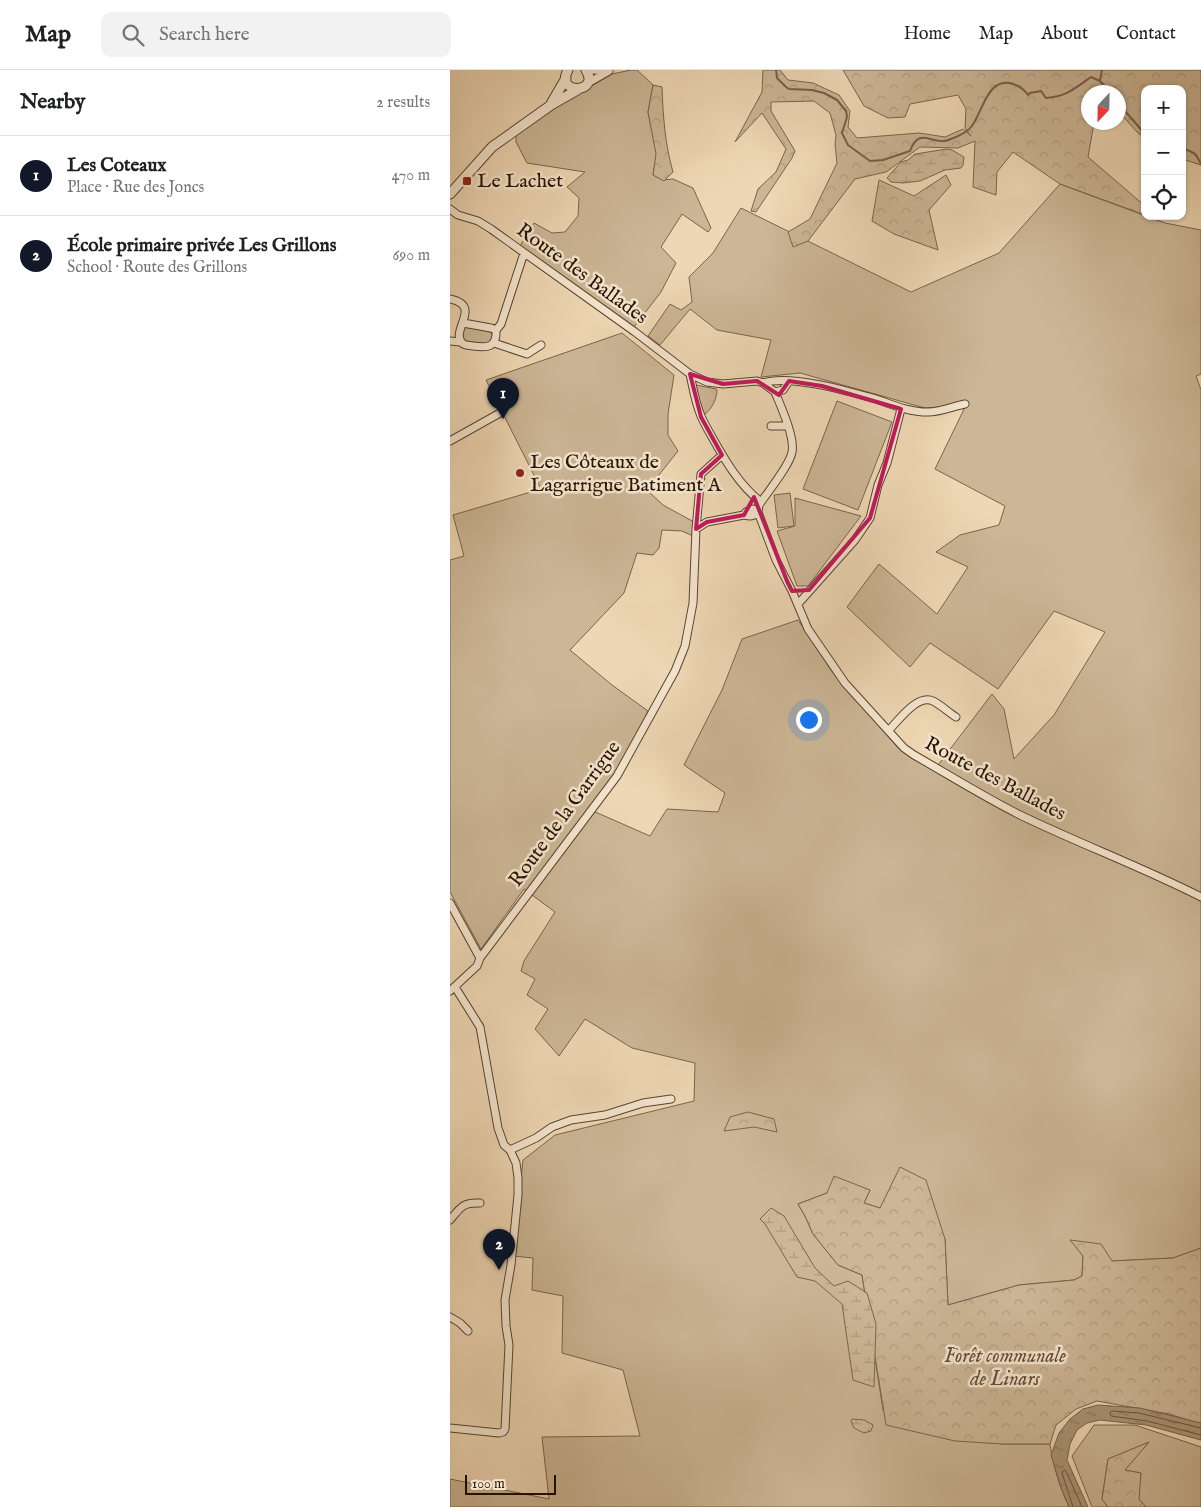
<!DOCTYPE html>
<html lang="en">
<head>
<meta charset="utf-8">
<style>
	body { margin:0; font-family:"IM FELL English",serif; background:#f2f2f2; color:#202124 }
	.controls { position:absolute; right:15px; top:15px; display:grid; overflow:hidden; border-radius:10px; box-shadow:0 1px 4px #0004 }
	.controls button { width:45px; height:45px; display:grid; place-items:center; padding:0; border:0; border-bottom:1px solid #e0e0e0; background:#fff; color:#202124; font:25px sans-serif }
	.compass { position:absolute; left:631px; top:15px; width:45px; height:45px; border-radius:50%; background:#fff; box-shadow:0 1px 4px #0004; rotate:202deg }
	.scale { position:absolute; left:15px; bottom:12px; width:91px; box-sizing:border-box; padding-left:5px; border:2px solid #271302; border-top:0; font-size:14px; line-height:18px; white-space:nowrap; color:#271302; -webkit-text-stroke:4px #f4e5ce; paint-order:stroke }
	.you { position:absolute; left:358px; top:649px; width:18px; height:18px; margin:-12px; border:4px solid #fff; border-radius:50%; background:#1a73e8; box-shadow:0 0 0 8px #1a73e833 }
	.badge { display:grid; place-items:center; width:32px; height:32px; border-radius:50%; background:#111827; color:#fff; font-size:16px; font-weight:700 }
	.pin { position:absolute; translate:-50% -41px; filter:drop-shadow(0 1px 2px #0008) }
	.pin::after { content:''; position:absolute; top:26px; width:18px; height:15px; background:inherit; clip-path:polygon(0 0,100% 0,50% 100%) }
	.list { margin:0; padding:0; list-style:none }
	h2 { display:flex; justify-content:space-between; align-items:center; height:65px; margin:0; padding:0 20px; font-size:21px }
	h2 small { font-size:16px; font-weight:400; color:#757577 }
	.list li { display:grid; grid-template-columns:32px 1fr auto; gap:15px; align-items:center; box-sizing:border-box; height:80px; padding:0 20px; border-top:1px solid #e0e0e0 }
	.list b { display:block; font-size:19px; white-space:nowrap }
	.list p { margin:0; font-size:16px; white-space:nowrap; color:#757577 }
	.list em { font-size:16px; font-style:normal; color:#757577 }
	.icon { flex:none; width:28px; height:28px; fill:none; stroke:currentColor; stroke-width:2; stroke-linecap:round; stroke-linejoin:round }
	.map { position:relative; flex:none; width:751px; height:1437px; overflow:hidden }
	header { display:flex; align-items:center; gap:30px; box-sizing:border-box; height:70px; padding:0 25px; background:#fff; border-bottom:1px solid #e0e0e0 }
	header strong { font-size:24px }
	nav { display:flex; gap:28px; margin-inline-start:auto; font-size:18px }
	.search { width:350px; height:45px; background:#f2f2f2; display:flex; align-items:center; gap:12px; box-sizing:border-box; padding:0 18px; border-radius:10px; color:#757577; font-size:19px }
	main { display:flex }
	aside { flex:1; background:#fff }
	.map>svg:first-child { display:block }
</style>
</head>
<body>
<header>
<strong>Map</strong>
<div class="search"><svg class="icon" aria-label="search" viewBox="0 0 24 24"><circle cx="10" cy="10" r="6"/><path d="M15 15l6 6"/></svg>Search here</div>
<nav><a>Home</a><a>Map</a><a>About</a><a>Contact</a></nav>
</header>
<main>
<aside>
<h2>Nearby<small>2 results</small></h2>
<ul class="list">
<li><span class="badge">1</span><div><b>Les Coteaux</b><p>Place · Rue des Joncs</p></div><em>470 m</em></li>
<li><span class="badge">2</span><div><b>École primaire privée Les Grillons</b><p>School · Route des Grillons</p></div><em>690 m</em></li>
</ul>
</aside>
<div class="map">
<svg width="751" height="1437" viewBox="0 0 751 1437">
	<defs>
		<pattern id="forest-crowns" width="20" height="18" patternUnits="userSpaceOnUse" patternTransform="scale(1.25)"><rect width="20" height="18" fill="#ccb696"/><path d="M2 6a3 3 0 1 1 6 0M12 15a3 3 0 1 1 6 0" fill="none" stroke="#af9c80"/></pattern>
		<pattern id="wetland-marsh" width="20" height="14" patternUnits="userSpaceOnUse" patternTransform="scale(1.25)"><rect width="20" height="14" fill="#ccb696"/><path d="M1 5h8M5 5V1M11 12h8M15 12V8" fill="none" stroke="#af9c80"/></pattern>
		<pattern id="water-ripples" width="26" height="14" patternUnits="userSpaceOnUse" patternTransform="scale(1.25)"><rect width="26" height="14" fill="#aa9477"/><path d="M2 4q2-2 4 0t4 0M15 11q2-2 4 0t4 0" fill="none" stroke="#8a785f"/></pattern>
	</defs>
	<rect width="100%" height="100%" fill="#eed7b4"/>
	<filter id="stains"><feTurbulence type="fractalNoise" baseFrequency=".004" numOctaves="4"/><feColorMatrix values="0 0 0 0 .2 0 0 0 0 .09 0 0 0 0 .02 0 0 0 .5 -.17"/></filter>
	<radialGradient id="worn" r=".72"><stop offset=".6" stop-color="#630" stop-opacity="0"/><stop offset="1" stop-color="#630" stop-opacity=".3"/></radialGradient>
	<path fill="#ccb696" stroke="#7a644c" d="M 181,0 L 187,0 L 203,15 L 198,42 L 207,84 L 203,105 L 213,110 L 223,109 L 243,118 L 261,158 L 258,162 L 232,144 L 211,177 L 226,193 L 211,222 L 184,257 L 70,176 L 84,153 L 102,163 L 115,162 L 128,146 L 129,128 L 117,117 L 135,102 L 77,93 L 66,72 L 66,63 L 111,33 L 162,4 Z
		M 610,114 L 715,153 L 751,160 L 751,304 L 746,306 L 751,320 L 751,1178 L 723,1188 L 662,1191 L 621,1170 L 633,1186 L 632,1206 L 624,1210 L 569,1215 L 498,1235 L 495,1169 L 430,1138 L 414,1133 L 420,1120 L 377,1123 L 348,1134 L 355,1146 L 363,1164 L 388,1195 L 412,1205 L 433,1340 L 552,1374 L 600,1374 C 603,1396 610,1417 619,1437 L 0,1437 L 0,1409 L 99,1429 L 92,1367 L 190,1366 L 173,1300 L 112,1283 L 113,1226 L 82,1220 L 83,1188 L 63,1186 L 73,1090 L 105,1065 L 244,1031 L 245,993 L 182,978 L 135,949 L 109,986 L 85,959 L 98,939 L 77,925 L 85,909 L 71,901 L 74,891 L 105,842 L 74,819 L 31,879 L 0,822 L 0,490 L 14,486 L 3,445 L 91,419 L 36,310 L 172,263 L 224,305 L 218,344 L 218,365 L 228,381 L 197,420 L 213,435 L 244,452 L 243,466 L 232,461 L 212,460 L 209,478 L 203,485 L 187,483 L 174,523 L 120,580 L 162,615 L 198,641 L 169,704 L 143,741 L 200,766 L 217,739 L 268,742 L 275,723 L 234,695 L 272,620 L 292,569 L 348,550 L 383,603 L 449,679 L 485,699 L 542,624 L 554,639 L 564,689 L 604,645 L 655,562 L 604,541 L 548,619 L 480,573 L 460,597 L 397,537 L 429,494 L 487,544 L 518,497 L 486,482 L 510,465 L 549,455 L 555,436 L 485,399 L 516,335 L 475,338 L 350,303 L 311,307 L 321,270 L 267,260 L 240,239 L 210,275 L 198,266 L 220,234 L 231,240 L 242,232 L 239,207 L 263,183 L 291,138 L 461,222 L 549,183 Z
		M 15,257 L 38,260 L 42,264 L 43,269 L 38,275 L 16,272 L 12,267 L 13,258 Z
		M 246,315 L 266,319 L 267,320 C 267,328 262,339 255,344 L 251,342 L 246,324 Z
		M 387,331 L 442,352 L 408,440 L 353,419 Z
		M 340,423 L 344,456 L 328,458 L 324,425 Z
		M 345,428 L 411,446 L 358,516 L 347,516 L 327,461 L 345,456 Z
		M 644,1355 L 685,1355 L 751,1377 L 751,1437 L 696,1437 L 688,1429 L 691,1403 L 674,1400 L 698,1373 L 658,1389 L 652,1429 L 658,1437 L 642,1437 L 622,1386 Z"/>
	<path fill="url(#forest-crowns)" stroke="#7a644c" d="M 313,0 L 330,0 L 338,10 L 363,13 L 389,25 L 400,41 L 398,57 L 407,68 L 469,63 L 495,67 L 513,59 L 521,66 L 515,58 L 516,39 L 508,25 L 460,34 L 455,47 L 438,48 L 414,36 L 393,0 L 751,0 L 751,95 L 732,89 L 732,19 L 695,19 L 695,68 L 688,63 L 669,42 L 668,22 L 638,22 L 638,52 L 644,53 L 638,87 L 695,136 L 695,145 L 610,114 L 563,82 L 547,102 L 546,125 L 523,117 L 525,71 L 508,78 L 470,77 L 436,102 L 405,109 L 358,171 L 343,177 L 338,162 L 360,149 L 387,93 L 385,74 L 386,65 L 380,43 L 364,31 L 321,32 L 321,41 L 345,81 L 342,88 L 306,142 L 301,141 L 308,119 L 326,102 L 336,79 L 312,43 L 285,72 L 312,22 Z
		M 203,15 L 212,17 C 213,46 215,74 223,102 L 214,111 L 203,105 L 206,84 L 198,42 Z
		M 496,105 L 501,115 L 479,140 L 488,180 L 444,164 L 422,151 L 429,110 L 464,126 Z
		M 298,1042 L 324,1049 L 327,1062 L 304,1057 L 274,1061 L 280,1047 Z
		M 450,1097 L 476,1110 L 495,1169 L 498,1235 L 569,1215 L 624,1210 L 632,1206 L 633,1186 L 620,1170 L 651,1174 L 662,1191 L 723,1188 L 751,1178 L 751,1354 L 719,1344 L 647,1331 L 626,1339 L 606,1355 L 600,1374 L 552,1374 L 505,1371 L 436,1355 L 412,1205 L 388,1195 L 363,1164 L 355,1146 L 348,1134 L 377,1123 L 384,1106 L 420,1120 L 414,1133 L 430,1138 Z
		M 699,1372 L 675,1400 L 691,1403 L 689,1429 L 696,1437 L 658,1437 L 652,1429 L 658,1389 Z"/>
	<path fill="url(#wetland-marsh)" stroke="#7a644c" d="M 497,79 L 502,80 L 514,87 L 513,95 L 511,98 L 495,100 L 470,111 L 453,113 L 441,112 L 437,108 L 451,92 L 458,90 L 465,84 Z
		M 321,1138 L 334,1146 L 365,1198 L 384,1216 L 398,1211 L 417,1223 L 426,1254 L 424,1317 L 403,1310 L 392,1234 L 365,1211 L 347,1207 L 315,1154 L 310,1149 Z
		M 402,1349 L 414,1350 L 423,1355 L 421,1361 L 414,1363 L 404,1358 L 401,1351 Z"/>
	<path fill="url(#water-ripples)" stroke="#766048" d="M 648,1335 L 690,1338 L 751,1353 L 751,1370 L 696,1355 L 650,1350 L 637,1353 L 627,1360 L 620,1374 L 617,1390 L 638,1437 L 619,1437 L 611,1418 L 601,1385 L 609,1363 L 620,1349 L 633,1339 Z"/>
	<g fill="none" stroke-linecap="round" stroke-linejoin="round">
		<path stroke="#68543c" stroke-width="1" d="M 751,1358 L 689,1343 L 662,1341 L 660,1343 L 661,1346 L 697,1351 L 751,1365
			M 623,1437 L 612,1403 L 614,1400 L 616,1401 L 632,1437"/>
		<path stroke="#766048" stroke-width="2" d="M 326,0 L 327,8 L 336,17 L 339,19 L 362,20 L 374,23 L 387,30 L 396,41 L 397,47 L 392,63 L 398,75 L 420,91 L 433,90 L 460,81 C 470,54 483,78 501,69 C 507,67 517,62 521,57 C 532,45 537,5 563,14 C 569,16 574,19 578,25 L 580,23 L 591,21 L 596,28 C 617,26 624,19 641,7 L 650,11 L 660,22
			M 650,10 L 652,0
			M 668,33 L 695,64
			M 732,79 C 744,81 746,84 751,94"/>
		<g stroke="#59442e" stroke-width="9">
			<path id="minor" d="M 143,0 L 157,1
				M 138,13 L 159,1
				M 0,139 L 8,145 L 28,151 L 41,159 L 185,262 L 240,304 L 257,312 L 273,314 L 307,311 L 313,313 L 325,322
				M 0,229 C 33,236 0,260 12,273 C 15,276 19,275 23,276 C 37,278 47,278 46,260 L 51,254 L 74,183
				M 13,253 L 41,258 L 46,260
				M 0,271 L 10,272
				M 44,273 L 77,284 L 91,275
				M 240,304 C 243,318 245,332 251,346 C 254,353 258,360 262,367 C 275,390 289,415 311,432
				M 313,313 C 340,304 398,321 426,329 C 443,335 459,342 478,342 C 490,342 504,336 515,334
				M 325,322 C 331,337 345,367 342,382 C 340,395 317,423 309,435 L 308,442 L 326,490 L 342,521 L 358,559 L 395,613 L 454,678 L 464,685 C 499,705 534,727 570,745 C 630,774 692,797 751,827
				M 325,322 L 333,320 L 339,311
				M 321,356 L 338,356
				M 0,371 L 50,343
				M 294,445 L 296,442 L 303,439 L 308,442
				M 246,459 L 257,452 L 294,445 C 300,447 304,446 308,442
				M 348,534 L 405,470 L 420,448 L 428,415 L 437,393 L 451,339
				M 439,660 C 449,650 467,624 483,631 C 491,635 498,642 506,647
				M 0,833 L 30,888 L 27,896 L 0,921
				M 30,888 L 167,706 L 225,601 L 235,576 L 243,533 L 246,459 L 251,404 L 272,385
				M 60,1080 L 86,1068 L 102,1057 L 121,1050 L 155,1045 L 193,1033 L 221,1029
				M 0,1150 C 11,1137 13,1132 30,1133
				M 0,1247 L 10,1253 L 18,1261
				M 0,1358 L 49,1363 L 53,1362 L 55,1359 L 59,1275 L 56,1256 L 55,1230 L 61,1195 L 68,1125 L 68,1108 L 66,1093 L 60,1080 L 54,1075 L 48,1058 L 30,957 L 5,917"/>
		</g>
		<g stroke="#59442e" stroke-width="11">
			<path id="tertiary" d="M 118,0 C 104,25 151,24 136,0
				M 102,32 L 116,8
				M 0,124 L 42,77 L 101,35 L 129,19"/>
		</g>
		<use href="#minor" stroke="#f4e5ce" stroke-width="7"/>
		<use href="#tertiary" stroke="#f4e5ce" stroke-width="9"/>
	</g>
	<path fill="none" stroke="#c2185b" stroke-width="4" stroke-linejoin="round" d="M 240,304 L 273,314 L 307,311 L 329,325 L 339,311 L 372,316 L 451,339 L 420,448 L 359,520 L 342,521 L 337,511 L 304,427 L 294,445 L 257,452 L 246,459 L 251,404 L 272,385 L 251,347 Z"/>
	<g fill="#8f2418" stroke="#f4e5ce" stroke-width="2">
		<rect x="12" y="106" width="10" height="10" rx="2.5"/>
		<circle cx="70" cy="403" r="5"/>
	</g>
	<g text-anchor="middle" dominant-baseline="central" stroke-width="5" stroke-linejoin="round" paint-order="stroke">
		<g font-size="20" fill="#271302" stroke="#f4e5ce" text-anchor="start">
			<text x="27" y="111">Le Lachet</text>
			<text x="80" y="392">Les Côteaux de<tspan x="80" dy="23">Lagarrigue Batiment A</tspan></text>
		</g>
		<g font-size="20" fill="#271302" stroke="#f4e5ce">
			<text transform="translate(132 204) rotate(36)">Route des Ballades</text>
			<text transform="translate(545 709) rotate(28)">Route des Ballades</text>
			<text transform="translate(115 744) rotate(-54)">Route de la Garrigue</text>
		</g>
		<g font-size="20" font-style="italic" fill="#614c36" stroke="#f4e5ce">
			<text x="555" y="1286">Forêt communale<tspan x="555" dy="23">de Linars</tspan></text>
		</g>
	</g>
	<rect width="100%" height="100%" filter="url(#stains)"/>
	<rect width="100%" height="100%" fill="url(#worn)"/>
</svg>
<div class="controls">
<button>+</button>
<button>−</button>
<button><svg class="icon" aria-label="locate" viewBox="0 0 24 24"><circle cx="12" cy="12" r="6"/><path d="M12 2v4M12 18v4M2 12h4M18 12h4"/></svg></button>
</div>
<svg class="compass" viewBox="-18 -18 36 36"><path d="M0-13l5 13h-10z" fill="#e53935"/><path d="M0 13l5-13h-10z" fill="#757577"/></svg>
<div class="scale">100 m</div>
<div class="you"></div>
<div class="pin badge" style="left:53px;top:349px">1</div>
<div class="pin badge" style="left:49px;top:1200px">2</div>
</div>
</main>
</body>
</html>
